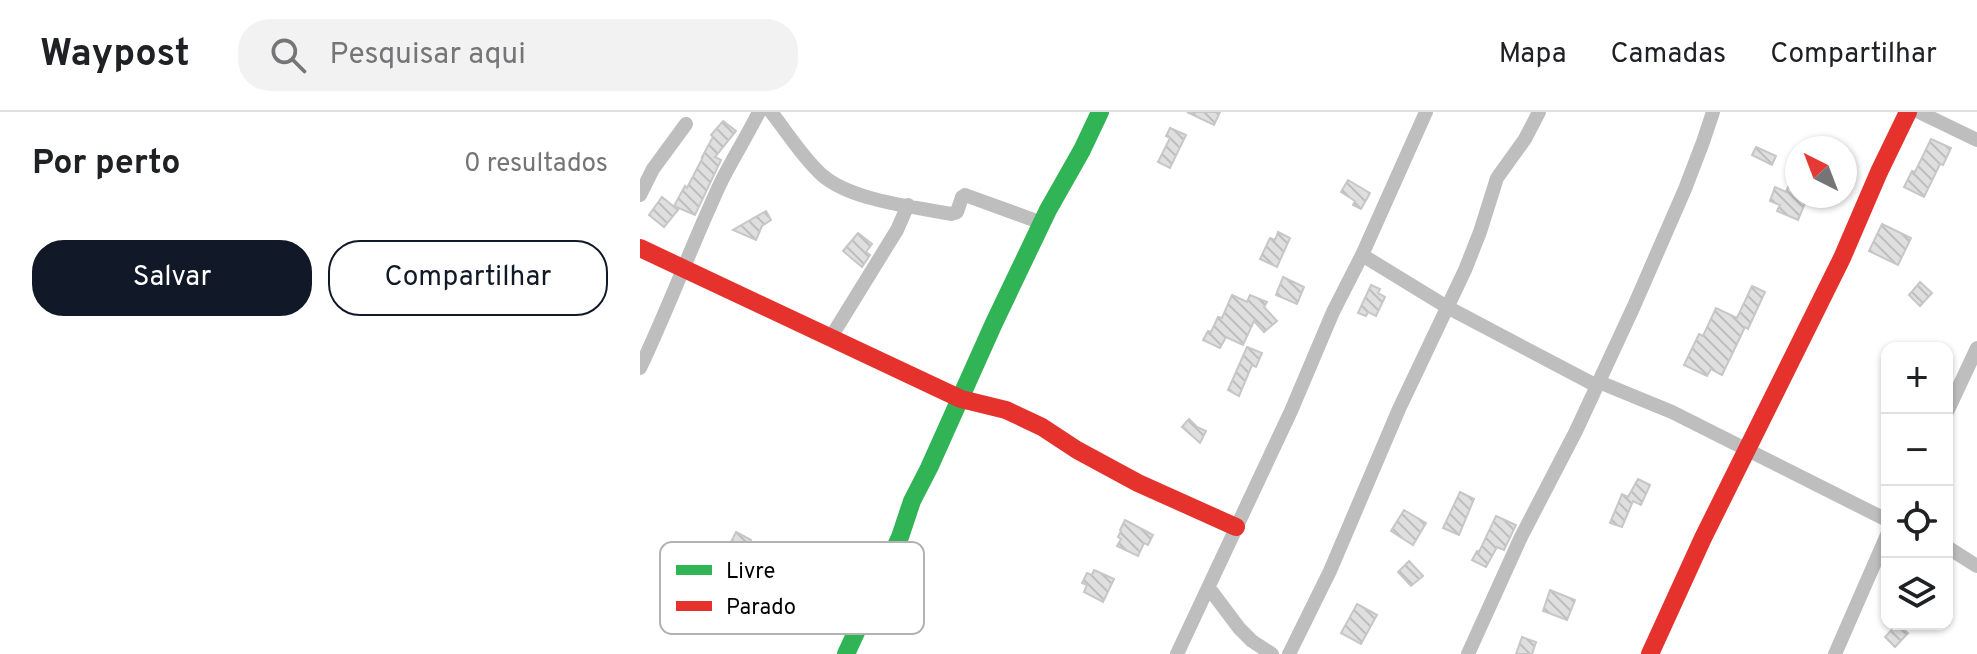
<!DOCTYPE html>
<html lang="pt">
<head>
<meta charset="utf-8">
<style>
	body { margin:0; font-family:Overpass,sans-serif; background:#f2f2f2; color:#202124 }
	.controls { position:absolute; right:24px; bottom:24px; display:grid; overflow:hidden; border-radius:16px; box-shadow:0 2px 6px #0004 }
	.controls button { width:72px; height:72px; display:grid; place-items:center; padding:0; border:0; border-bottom:2px solid #e0e0e0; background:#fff; color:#202124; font:40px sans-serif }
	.compass { position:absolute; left:1145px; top:24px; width:72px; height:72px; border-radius:50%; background:#fff; box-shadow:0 2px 6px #0004; rotate:318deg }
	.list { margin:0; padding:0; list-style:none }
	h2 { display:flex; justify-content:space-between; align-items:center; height:104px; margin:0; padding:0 32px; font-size:34px }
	h2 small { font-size:26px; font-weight:400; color:#757577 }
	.actions { display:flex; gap:16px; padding:24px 32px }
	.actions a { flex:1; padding:18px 0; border:2px solid #111827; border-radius:32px; text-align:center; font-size:28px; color:#111827 }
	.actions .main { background:#111827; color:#fff }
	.icon { flex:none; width:44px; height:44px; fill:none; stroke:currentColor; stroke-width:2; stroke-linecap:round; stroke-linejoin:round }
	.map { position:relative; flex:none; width:1337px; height:542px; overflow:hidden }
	header { display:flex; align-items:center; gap:48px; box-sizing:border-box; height:112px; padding:0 40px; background:#fff; border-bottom:2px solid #e0e0e0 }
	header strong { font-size:38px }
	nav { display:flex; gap:44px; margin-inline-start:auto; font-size:28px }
	.search { width:560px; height:72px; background:#f2f2f2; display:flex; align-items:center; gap:20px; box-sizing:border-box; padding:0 28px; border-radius:32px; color:#757577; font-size:30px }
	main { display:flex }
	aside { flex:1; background:#fff }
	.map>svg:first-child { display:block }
</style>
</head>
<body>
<header>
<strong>Waypost</strong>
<div class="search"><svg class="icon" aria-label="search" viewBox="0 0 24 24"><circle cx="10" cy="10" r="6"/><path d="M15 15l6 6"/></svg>Pesquisar aqui</div>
<nav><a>Mapa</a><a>Camadas</a><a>Compartilhar</a></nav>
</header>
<main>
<aside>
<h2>Por perto<small>0 resultados</small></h2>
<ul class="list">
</ul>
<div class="actions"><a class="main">Salvar</a><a>Compartilhar</a></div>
</aside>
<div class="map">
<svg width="1337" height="542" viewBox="0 0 1337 542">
	<defs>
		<pattern id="building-back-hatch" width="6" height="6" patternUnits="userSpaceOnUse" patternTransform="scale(2)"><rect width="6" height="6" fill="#dfdfdf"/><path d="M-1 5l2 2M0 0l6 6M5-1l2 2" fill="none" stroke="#bebebe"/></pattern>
	</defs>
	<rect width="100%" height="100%" fill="#fff"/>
	<path fill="url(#building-back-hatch)" stroke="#c7c7c7" stroke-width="2" d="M 547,0 L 580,0 L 574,13 Z
		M 83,9 L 96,19 L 75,45 L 81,48 L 55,103 L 34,94 L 45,74 L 47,76 L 63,45 L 62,45 L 73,25 L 71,23 Z
		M 530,16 L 546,23 L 530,56 L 518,50 L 530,26 L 526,24 Z
		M 1291,27 L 1311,36 L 1303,53 L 1300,52 L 1284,85 L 1264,75 L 1272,59 L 1275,60 Z
		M 1116,35 L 1136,44 L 1132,53 L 1112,43 Z
		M 1157,54 L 1157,84 L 1168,84 L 1158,108 L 1137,99 L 1140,93 L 1130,89 L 1135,75 L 1146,80 Z
		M 708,68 L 730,81 L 721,97 L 713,93 L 715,89 L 701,80 Z
		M 22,85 L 38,98 L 24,115 L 9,103 Z
		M 126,99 L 131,108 L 122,114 L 116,128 L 93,118 Z
		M 1242,112 L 1271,126 L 1258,153 L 1229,139 Z
		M 638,120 L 650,126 L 637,155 L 620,147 L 630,126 L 635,128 Z
		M 218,121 L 232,132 L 226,140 L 230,143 L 222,155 L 203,139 Z
		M 643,165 L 664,175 L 657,192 L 636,183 Z
		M 1280,170 L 1292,181 L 1280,194 L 1269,183 Z
		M 731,173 L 740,177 L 738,181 L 745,185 L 736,204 L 728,200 L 726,204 L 718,201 Z
		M 1112,174 L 1125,180 L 1108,217 L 1105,215 L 1082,263 L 1071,257 L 1067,264 L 1044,253 L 1059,222 L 1063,224 L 1076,196 L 1097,206 Z
		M 592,183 L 607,190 L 610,183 L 627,190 L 624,195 L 637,209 L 624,220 L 614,209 L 603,233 L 586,225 L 580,236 L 563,228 L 568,219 L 571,220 L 578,205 L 582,206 Z
		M 607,235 L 622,241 L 616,255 L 612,253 L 599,284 L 588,278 Z
		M 549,307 L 557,315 L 566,319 L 560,331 L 542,315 Z
		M 998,367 L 1010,373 L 1001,393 L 993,389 L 982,415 L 970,411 L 982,382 L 988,385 Z
		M 820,380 L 834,387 L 819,423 L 803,416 Z
		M 764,398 L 786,411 L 773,433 L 751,419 Z
		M 856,404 L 876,413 L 864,438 L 857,435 L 846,455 L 832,448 L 837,439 L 839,440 Z
		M 485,408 L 513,423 L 508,433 L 504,431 L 498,444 L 477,434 L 481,427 L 478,425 L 481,419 L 480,418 Z
		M 96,420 L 111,428 L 107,435 L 110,436 L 105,444 L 88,436 Z
		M 769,449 L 783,464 L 771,474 L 758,460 Z
		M 454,458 L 474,467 L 463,490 L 444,480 L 447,473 L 442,471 L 447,461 L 452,463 Z
		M 910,478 L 935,488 L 927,508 L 903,499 Z
		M 717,492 L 737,503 L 721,532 L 701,521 Z
		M 1257,512 L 1268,521 L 1255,535 L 1245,525 Z
		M 882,525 L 896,530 L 892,542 L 876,542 Z"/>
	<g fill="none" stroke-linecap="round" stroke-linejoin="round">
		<path stroke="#bebebe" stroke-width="14" d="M 131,0 C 147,20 162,45 182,63 C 212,89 272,94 311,102 L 317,100 L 322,85 L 325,83 L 402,111
			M 1279,0 L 1337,28
			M 0,83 L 13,57 L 46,12
			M 722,143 L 807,195 L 957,274
			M 191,225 L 257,118 L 268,93
			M 0,256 C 29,195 52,132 81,70 C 93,46 107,24 119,0
			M 959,270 L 1032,300 L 1247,408
			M 1307,300 L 1337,236
			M 1307,435 L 1337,454
			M 569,476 L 599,516 L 612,529 L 632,542
			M 537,542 L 651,299 L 693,200 L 722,143 L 786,0
			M 649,542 L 690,459 L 759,297 L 825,158 L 840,120 L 857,66 L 885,27 L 899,0
			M 828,542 L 881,425 L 936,319 L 994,194 L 1045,77 L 1063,30 L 1073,0
			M 1195,542 L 1247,423"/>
		<path stroke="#30b455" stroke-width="18" d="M 206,542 L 260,425 L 272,389 L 289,356 L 354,211 L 408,98 L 442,38 L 460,0"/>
		<path stroke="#e5322d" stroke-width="18" d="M 0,136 L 321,287 L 366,298 L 402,315 L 437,338 L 498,371 L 596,415
			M 1010,542 L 1063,426 L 1202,146 L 1239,60 L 1268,0"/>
	</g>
	<rect x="20" y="430" width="264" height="92" rx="12" fill="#fff" stroke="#b2b2b2" stroke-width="2"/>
	<rect x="36" y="453" width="36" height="10" fill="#30b455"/>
	<rect x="36" y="489" width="36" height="10" fill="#e5322d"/>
	<g font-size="22" fill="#000">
		<text x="86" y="466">Livre</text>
		<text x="86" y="502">Parado</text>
	</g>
</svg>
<div class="controls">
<button>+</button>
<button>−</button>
<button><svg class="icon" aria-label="locate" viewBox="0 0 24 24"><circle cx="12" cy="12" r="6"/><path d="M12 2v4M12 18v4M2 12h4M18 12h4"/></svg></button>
<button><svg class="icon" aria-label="layers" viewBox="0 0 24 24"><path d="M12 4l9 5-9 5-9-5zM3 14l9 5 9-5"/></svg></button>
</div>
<svg class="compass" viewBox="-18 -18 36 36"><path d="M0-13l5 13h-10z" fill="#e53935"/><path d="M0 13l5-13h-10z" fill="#757577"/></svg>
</div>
</main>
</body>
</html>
